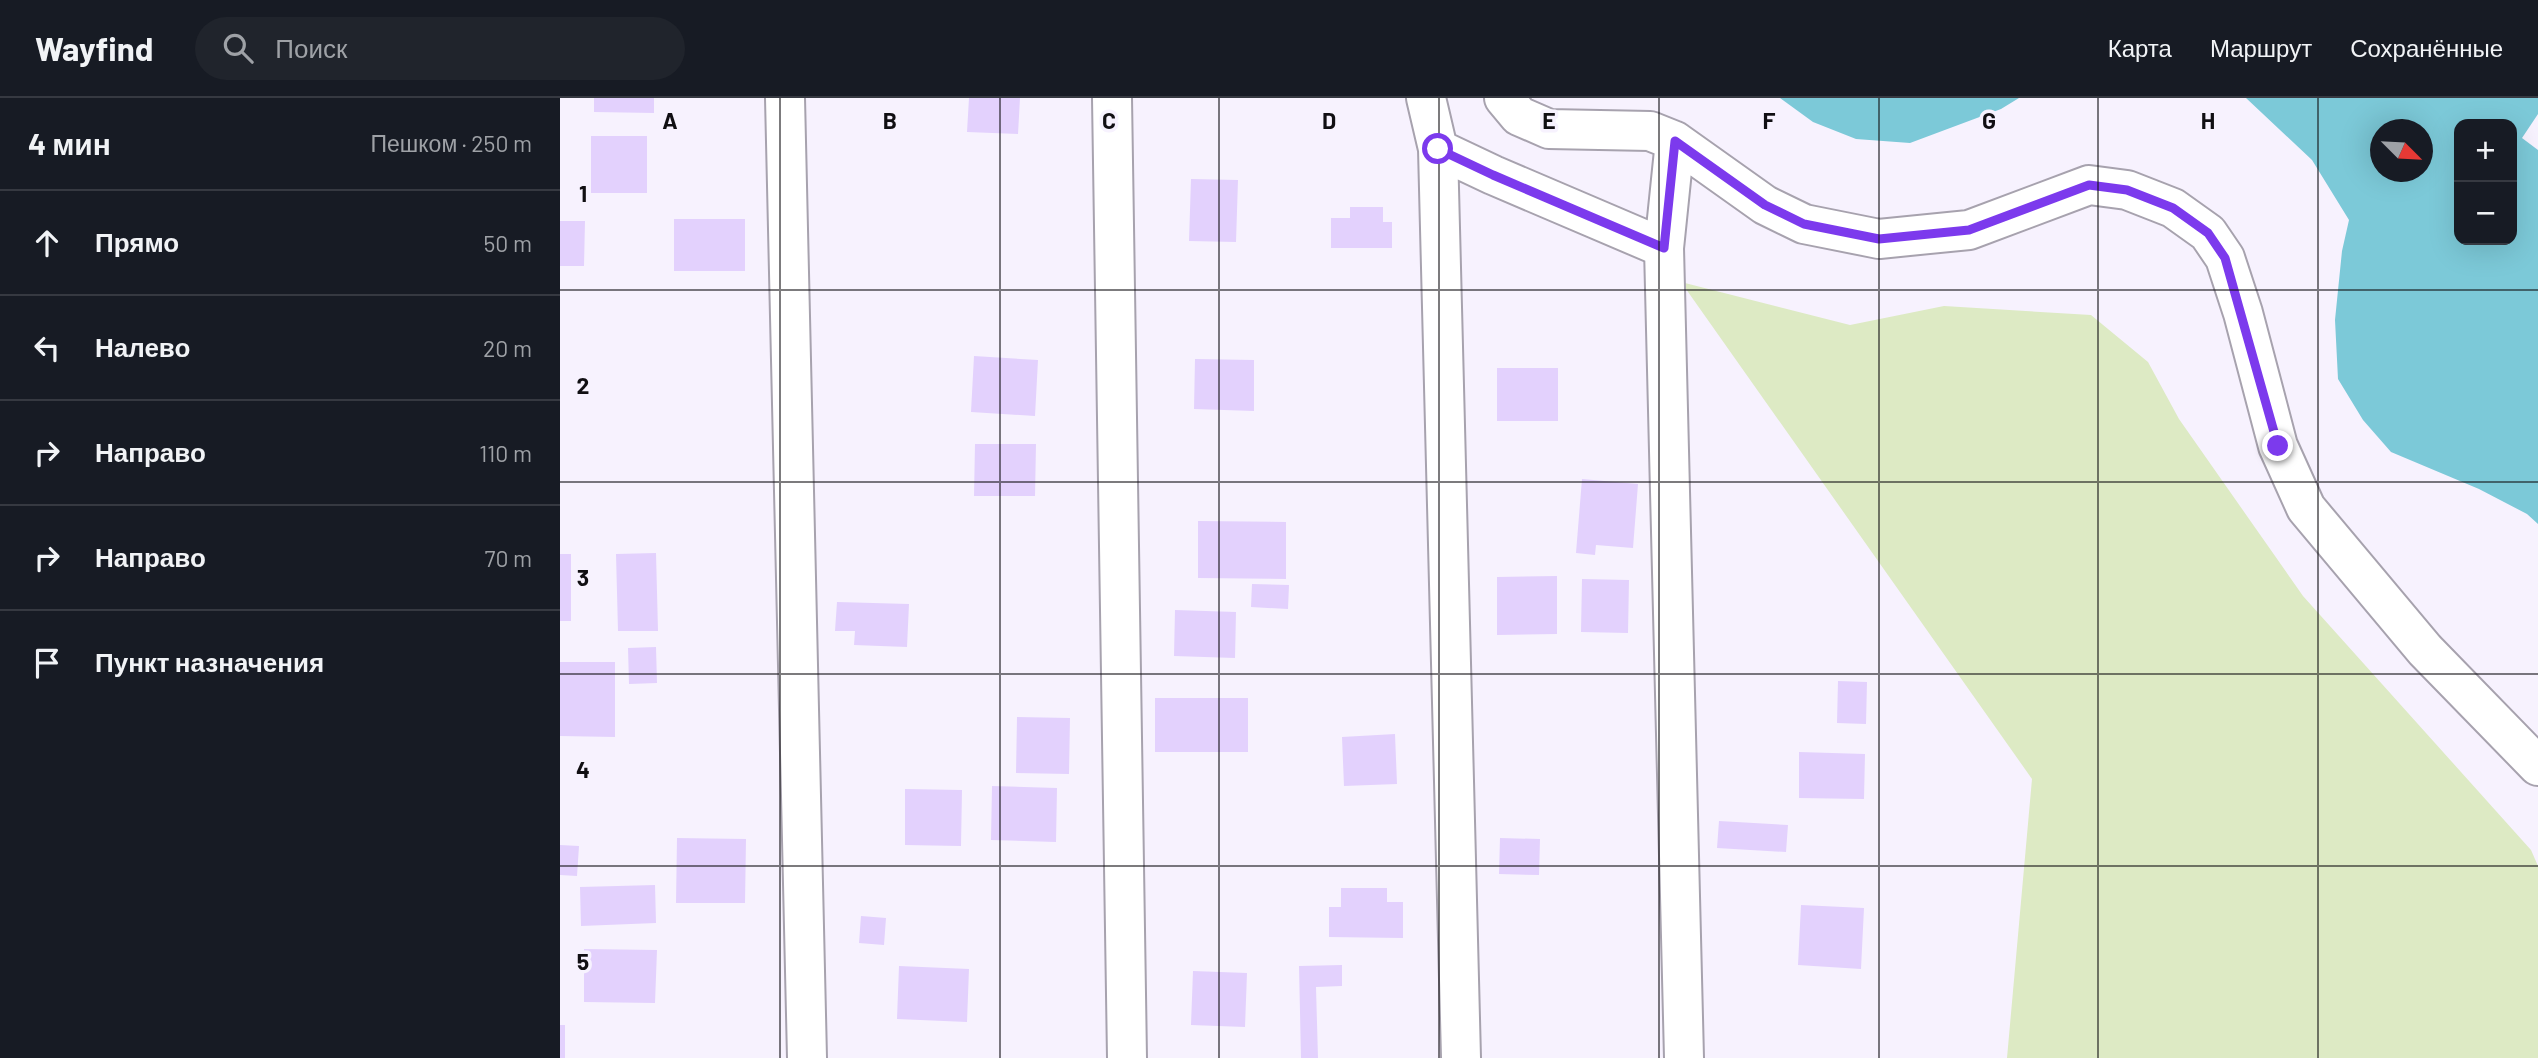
<!DOCTYPE html>
<html lang="ru">
<head>
<meta charset="utf-8">
<style>
	body { margin:0; font-family:Barlow,sans-serif; background:#20242c; color:#f1f3f6 }
	.controls { position:absolute; right:21px; top:21px; display:grid; overflow:hidden; border-radius:14px; box-shadow:0 7px 28px #0002 }
	.controls button { width:63px; height:63px; display:grid; place-items:center; padding:0; border:0; border-bottom:2px solid #363941; background:#171b24; color:#f1f3f6; font:35px sans-serif }
	.compass { position:absolute; left:1810px; top:21px; width:63px; height:63px; border-radius:50%; background:#171b24; box-shadow:0 7px 28px #0002; rotate:114deg }
	.stop { position:absolute; width:21px; height:21px; margin:-16px; border:5px solid #7c3aed; border-radius:50%; background:#fff }
	.stop.end { background:#7c3aed; border-color:#fff; box-shadow:0 2px 7px #0008 }
	.list { margin:0; padding:0; list-style:none }
	h2 { display:flex; justify-content:space-between; align-items:center; height:91px; margin:0; padding:0 28px; font-size:30px }
	h2 small { font-size:23px; font-weight:400; color:#9ea1a6 }
	.list li { display:grid; grid-template-columns:46px 1fr auto; gap:21px; align-items:center; box-sizing:border-box; height:105px; padding:0 28px; border-top:2px solid #363941 }
	.list b { display:block; font-size:26px; white-space:nowrap }
	.list em { font-size:23px; font-style:normal; color:#9ea1a6 }
	.icon { flex:none; width:38px; height:38px; fill:none; stroke:currentColor; stroke-width:2; stroke-linecap:round; stroke-linejoin:round }
	.map { position:relative; flex:none; width:1978px; height:960px; overflow:hidden }
	header { display:flex; align-items:center; gap:42px; box-sizing:border-box; height:98px; padding:0 35px; background:#171b24; border-bottom:2px solid #363941 }
	header strong { font-size:33px }
	nav { display:flex; gap:38px; margin-inline-start:auto; font-size:24px }
	.search { width:490px; height:63px; background:#20242c; display:flex; align-items:center; gap:18px; box-sizing:border-box; padding:0 24px; border-radius:38px; color:#9ea1a6; font-size:26px }
	main { display:flex }
	aside { flex:1; background:#171b24 }
	.map>svg:first-child { display:block }
</style>
</head>
<body>
<header>
<strong>Wayfind</strong>
<div class="search"><svg class="icon" aria-label="search" viewBox="0 0 24 24"><circle cx="10" cy="10" r="6"/><path d="M15 15l6 6"/></svg>Поиск</div>
<nav><a>Карта</a><a>Маршрут</a><a>Сохранённые</a></nav>
</header>
<main>
<aside>
<h2>4 мин<small>Пешком · 250 m</small></h2>
<ul class="list">
<li><svg class="icon" aria-label="ahead" viewBox="0 0 24 24"><path d="M12 20V5M6 11l6-6 6 6"/></svg><div><b>Прямо</b></div><em>50 m</em></li>
<li><svg class="icon" aria-label="left" viewBox="0 0 24 24"><path d="M17 20v-9H6M10 6l-5 5 5 5"/></svg><div><b>Налево</b></div><em>20 m</em></li>
<li><svg class="icon" aria-label="right" viewBox="0 0 24 24"><path d="M7 20v-9h11M14 6l5 5-5 5"/></svg><div><b>Направо</b></div><em>110 m</em></li>
<li><svg class="icon" aria-label="right" viewBox="0 0 24 24"><path d="M7 20v-9h11M14 6l5 5-5 5"/></svg><div><b>Направо</b></div><em>70 m</em></li>
<li><svg class="icon" aria-label="arrive" viewBox="0 0 24 24"><path d="M6 21V4h12l-3 4 3 4H6"/></svg><div><b>Пункт назначения</b></div></li>
</ul>
</aside>
<div class="map">
<svg width="1978" height="960" viewBox="0 0 1978 960">
	<rect width="100%" height="100%" fill="#f7f2fe"/>
	<path fill="#ddeac4" d="M 1121,184 L 1290,227 L 1384,208 L 1531,217 L 1588,264 L 1619,321 L 1743,498 L 1971,752 L 1978,768 L 1978,960 L 1447,960 L 1472,681 Z"/>
	<path fill="#7cc9d8" fill-rule="evenodd" d="M 1220,0 L 1459,0 L 1441,11 L 1350,45 L 1296,41 L 1253,24 Z
		M 1686,0 L 1978,0 L 1978,16 L 1962,40 L 1978,52 L 1978,426 L 1967,416 L 1919,391 L 1831,354 L 1803,322 L 1778,281 L 1775,222 L 1782,153 L 1789,122 L 1752,62 ZM 1899,26 L 1952,26 L 1952,142 L 1899,142 ZM 1820,32 L 1862,32 L 1862,74 L 1820,74 Z"/>
	<path fill="#e3d1fd" d="M 34,0 L 94,0 L 94,15 L 34,14 Z
		M 409,0 L 460,0 L 458,36 L 407,34 Z
		M 31,38 L 87,38 L 87,95 L 31,95 Z
		M 631,81 L 678,82 L 676,144 L 629,143 Z
		M 790,109 L 823,109 L 823,124 L 832,124 L 832,150 L 771,150 L 771,120 L 790,120 Z
		M 114,121 L 185,121 L 185,173 L 114,173 Z
		M 0,123 L 25,123 L 24,168 L 0,168 Z
		M 414,258 L 478,262 L 475,318 L 411,314 Z
		M 635,261 L 694,262 L 694,313 L 634,311 Z
		M 937,270 L 998,270 L 998,323 L 937,323 Z
		M 415,346 L 476,346 L 475,398 L 414,398 Z
		M 1022,381 L 1078,386 L 1073,450 L 1036,447 L 1035,457 L 1016,455 Z
		M 638,423 L 726,424 L 726,481 L 638,480 Z
		M 96,455 L 98,533 L 58,533 L 56,456 Z
		M 0,456 L 11,456 L 11,523 L 0,523 Z
		M 997,478 L 997,536 L 937,537 L 937,479 Z
		M 1022,481 L 1069,482 L 1068,535 L 1021,534 Z
		M 692,486 L 729,487 L 728,511 L 691,509 Z
		M 277,504 L 349,506 L 347,549 L 294,547 L 295,533 L 275,533 Z
		M 615,512 L 676,514 L 675,560 L 614,558 Z
		M 96,549 L 97,585 L 69,586 L 68,550 Z
		M 0,564 L 55,564 L 55,639 L 0,638 Z
		M 1278,583 L 1307,584 L 1306,626 L 1277,625 Z
		M 595,600 L 688,600 L 688,654 L 595,654 Z
		M 457,619 L 510,620 L 509,676 L 456,675 Z
		M 835,636 L 837,686 L 784,688 L 782,639 Z
		M 1239,654 L 1305,656 L 1304,701 L 1239,700 Z
		M 432,688 L 497,690 L 496,744 L 431,742 Z
		M 345,691 L 402,692 L 401,748 L 345,747 Z
		M 1159,723 L 1228,727 L 1226,754 L 1157,750 Z
		M 117,740 L 186,741 L 185,805 L 116,805 Z
		M 940,740 L 980,741 L 979,777 L 939,776 Z
		M 0,747 L 19,748 L 17,778 L 0,777 Z
		M 95,787 L 96,825 L 21,828 L 20,789 Z
		M 781,790 L 827,790 L 827,804 L 843,804 L 843,840 L 769,839 L 769,809 L 781,809 Z
		M 1241,807 L 1304,810 L 1301,871 L 1238,867 Z
		M 301,818 L 326,820 L 324,847 L 299,845 Z
		M 24,851 L 97,852 L 95,905 L 24,904 Z
		M 782,867 L 782,888 L 756,889 L 758,960 L 741,960 L 739,868 Z
		M 339,868 L 409,871 L 407,924 L 337,921 Z
		M 633,873 L 687,875 L 685,929 L 631,927 Z
		M 0,927 L 5,927 L 5,960 L 0,960 Z"/>
	<g fill="none" stroke-linecap="round" stroke-linejoin="round">
		<g stroke="#a7a2ae" stroke-width="42">
			<path id="minor" d="M 225,0 L 247,960
				M 552,0 L 567,960
				M 866,0 L 878,51 L 933,77 L 1104,150
				M 944,0 L 959,18 L 989,31 L 1090,33 L 1115,43 L 1205,107 L 1244,126 L 1319,141 L 1409,132 L 1529,87 L 1567,92 L 1613,110 L 1648,135 L 1665,160 L 1683,215 L 1718,348 L 1746,410 L 1865,552 L 1978,668
				M 1115,43 L 1104,150 L 1124,960
				M 878,51 L 901,960"/>
		</g>
		<use href="#minor" stroke="#fff" stroke-width="38"/>
	</g>
	<g fill="none" stroke-linecap="round" stroke-linejoin="round">
		<path stroke="#7c3aed" stroke-width="9" d="M 878,51 L 933,77 L 1104,150 L 1115,43 L 1205,107 L 1244,126 L 1319,141 L 1409,132 L 1529,87 L 1567,92 L 1613,110 L 1648,135 L 1665,160 L 1718,348"/>
	</g>
	<path fill="none" stroke="#110f13" stroke-width="2" stroke-opacity="0.55" d="M 220,0 L 220,960M 440,0 L 440,960M 659,0 L 659,960M 879,0 L 879,960M 1099,0 L 1099,960M 1319,0 L 1319,960M 1538,0 L 1538,960M 1758,0 L 1758,960M 0,192 L 1978,192M 0,384 L 1978,384M 0,576 L 1978,576M 0,768 L 1978,768"/>
	<g font-size="23" text-anchor="middle" font-weight="bold" fill="#110f13" stroke="#f7f2fe" stroke-width="7" stroke-linejoin="round" paint-order="stroke">
		<text x="110" y="31">A</text>
		<text x="330" y="31">B</text>
		<text x="549" y="31">C</text>
		<text x="769" y="31">D</text>
		<text x="989" y="31">E</text>
		<text x="1209" y="31">F</text>
		<text x="1429" y="31">G</text>
		<text x="1648" y="31">H</text>
		<text x="23" y="104">1</text>
		<text x="23" y="296">2</text>
		<text x="23" y="488">3</text>
		<text x="23" y="680">4</text>
		<text x="23" y="872">5</text>
	</g>
</svg>
<div class="controls">
<button>+</button>
<button>−</button>
</div>
<svg class="compass" viewBox="-18 -18 36 36"><path d="M0-13l5 13h-10z" fill="#e53935"/><path d="M0 13l5-13h-10z" fill="#9ea1a6"/></svg>
<div class="stop" style="left:878px;top:51px"></div>
<div class="stop end" style="left:1718px;top:348px"></div>
</div>
</main>
</body>
</html>
